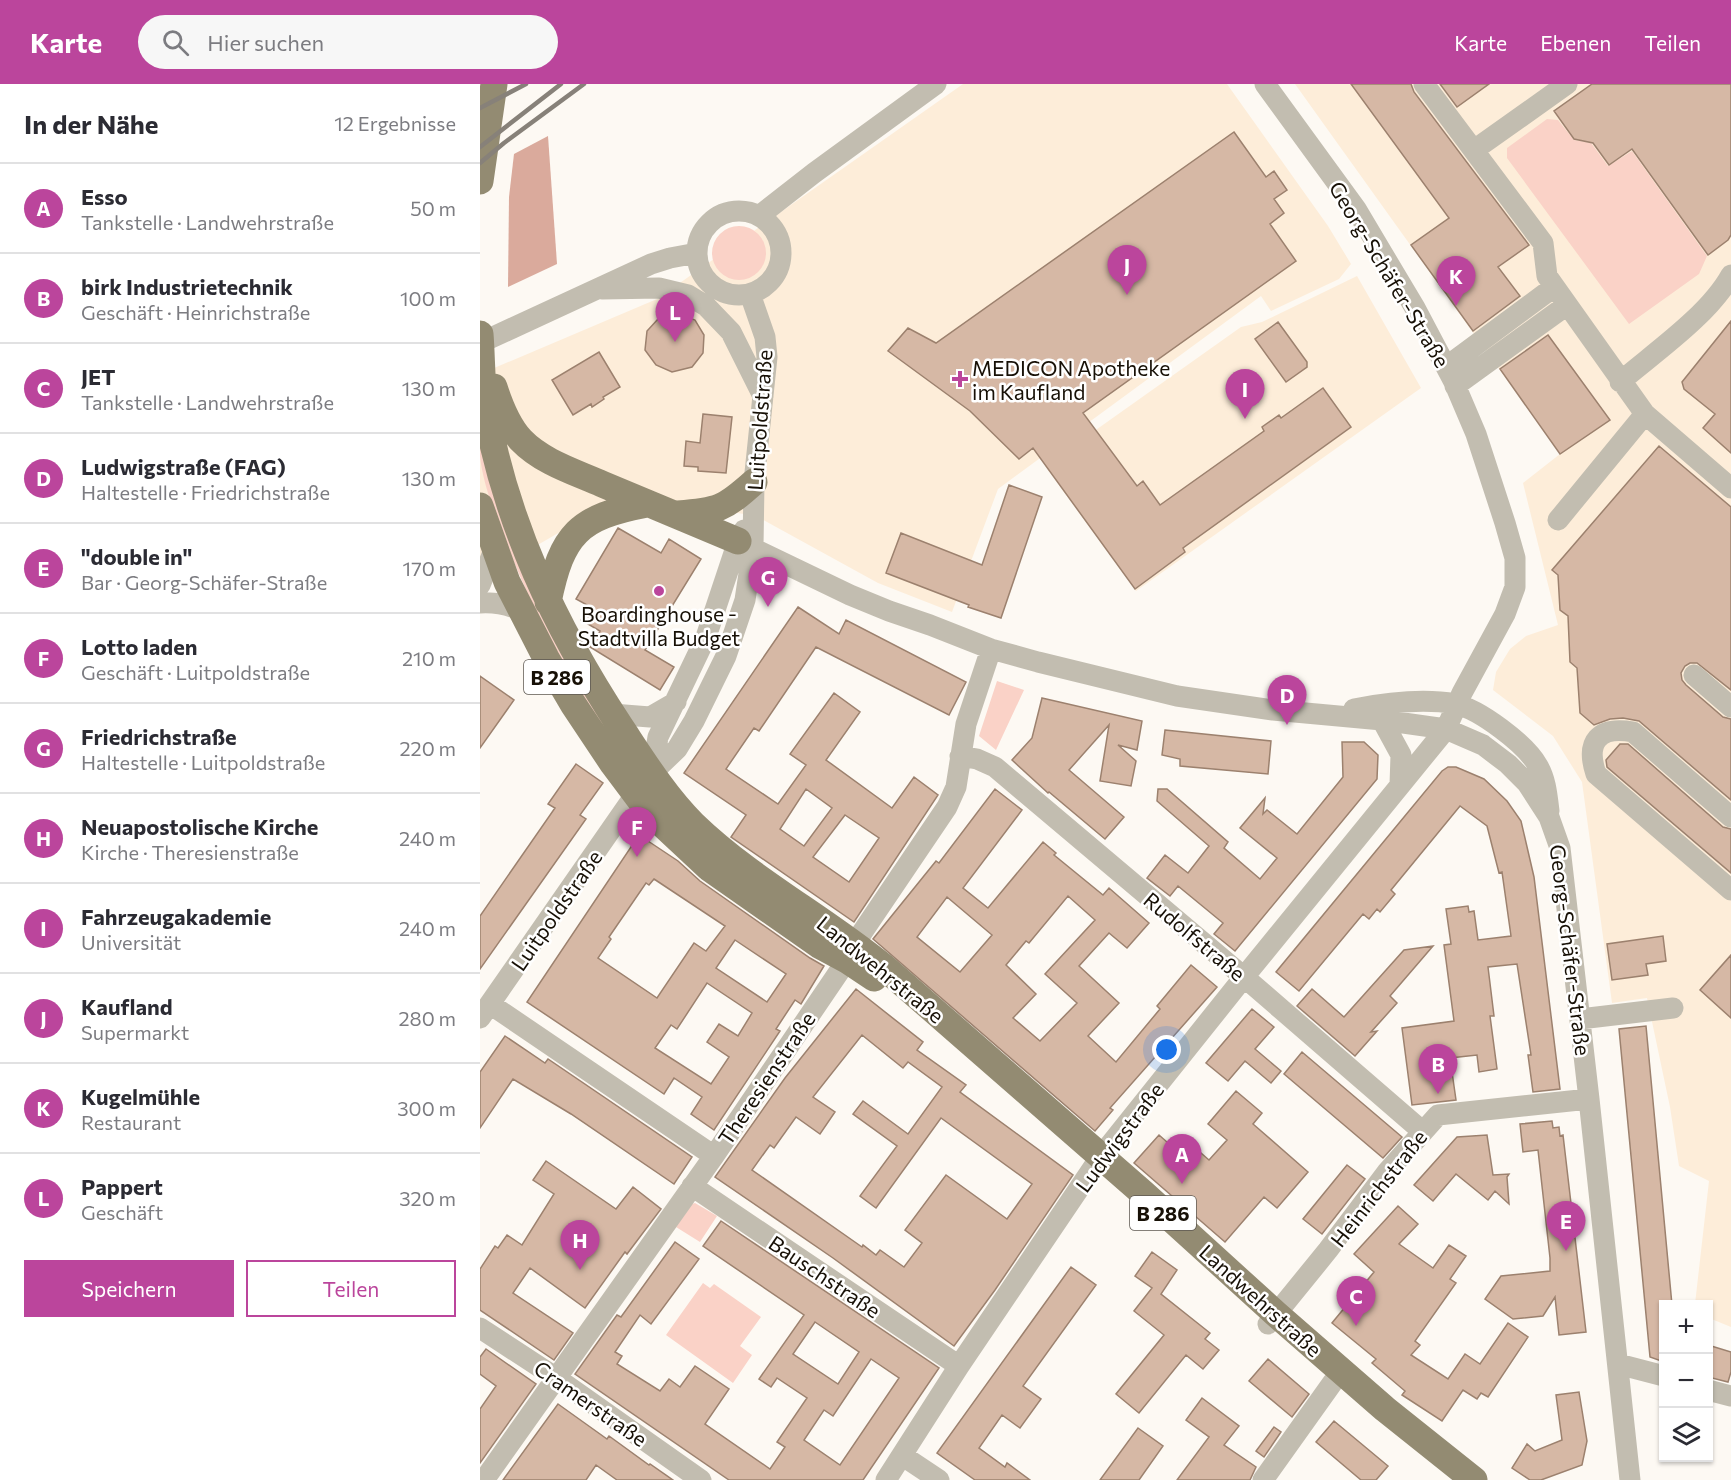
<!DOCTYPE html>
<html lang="de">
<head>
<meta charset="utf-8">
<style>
	body { margin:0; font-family:Commissioner,sans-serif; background:#f7f7f7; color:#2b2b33 }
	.controls { position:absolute; right:18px; bottom:18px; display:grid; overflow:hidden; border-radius:0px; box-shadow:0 2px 4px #0004 }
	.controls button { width:54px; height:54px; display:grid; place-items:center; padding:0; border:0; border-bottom:2px solid #e1e1e2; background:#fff; color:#2b2b33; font:30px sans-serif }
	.you { position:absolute; left:687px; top:966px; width:21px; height:21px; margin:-15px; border:4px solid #fff; border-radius:50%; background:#1a73e8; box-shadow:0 0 0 9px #1a73e833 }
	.badge { display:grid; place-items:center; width:39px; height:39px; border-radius:50%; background:#bb459c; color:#fff; font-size:20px; font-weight:700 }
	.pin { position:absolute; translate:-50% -50px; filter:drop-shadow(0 2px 3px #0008) }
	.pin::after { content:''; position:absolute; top:32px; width:21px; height:18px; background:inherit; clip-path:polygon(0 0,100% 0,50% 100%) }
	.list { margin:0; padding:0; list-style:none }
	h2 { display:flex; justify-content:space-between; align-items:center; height:78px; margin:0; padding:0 24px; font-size:26px }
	h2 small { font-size:20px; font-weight:400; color:#7c7c81 }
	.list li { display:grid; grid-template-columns:39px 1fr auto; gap:18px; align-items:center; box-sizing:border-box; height:90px; padding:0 24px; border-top:2px solid #e1e1e2 }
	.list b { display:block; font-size:22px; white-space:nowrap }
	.list p { margin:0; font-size:20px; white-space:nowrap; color:#7c7c81 }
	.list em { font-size:20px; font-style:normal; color:#7c7c81 }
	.actions { display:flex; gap:12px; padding:18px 24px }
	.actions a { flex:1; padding:14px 0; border:2px solid #bb459c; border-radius:0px; text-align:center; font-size:21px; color:#bb459c }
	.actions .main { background:#bb459c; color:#fff }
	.icon { flex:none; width:33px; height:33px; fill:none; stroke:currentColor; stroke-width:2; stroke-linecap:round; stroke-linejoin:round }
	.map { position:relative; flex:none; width:1251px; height:1396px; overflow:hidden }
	header { display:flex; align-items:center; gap:36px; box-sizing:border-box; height:84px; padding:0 30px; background:#bb459c; color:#fff }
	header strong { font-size:28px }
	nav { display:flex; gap:33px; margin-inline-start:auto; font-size:21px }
	.search { width:420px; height:54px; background:#f7f7f7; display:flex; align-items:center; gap:15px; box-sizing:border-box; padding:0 21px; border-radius:33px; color:#7c7c81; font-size:22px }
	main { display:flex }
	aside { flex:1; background:#fff }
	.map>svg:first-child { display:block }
</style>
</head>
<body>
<header>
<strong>Karte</strong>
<div class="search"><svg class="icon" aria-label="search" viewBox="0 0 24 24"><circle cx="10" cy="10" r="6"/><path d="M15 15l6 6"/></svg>Hier suchen</div>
<nav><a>Karte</a><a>Ebenen</a><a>Teilen</a></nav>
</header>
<main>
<aside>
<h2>In der Nähe<small>12 Ergebnisse</small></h2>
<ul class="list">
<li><span class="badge">A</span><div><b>Esso</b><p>Tankstelle · Landwehrstraße</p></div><em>50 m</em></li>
<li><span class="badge">B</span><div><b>birk Industrietechnik</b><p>Geschäft · Heinrichstraße</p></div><em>100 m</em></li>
<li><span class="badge">C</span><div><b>JET</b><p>Tankstelle · Landwehrstraße</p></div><em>130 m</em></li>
<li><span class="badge">D</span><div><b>Ludwigstraße (FAG)</b><p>Haltestelle · Friedrichstraße</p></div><em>130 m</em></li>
<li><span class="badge">E</span><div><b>&quot;double in&quot;</b><p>Bar · Georg-Schäfer-Straße</p></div><em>170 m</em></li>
<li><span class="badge">F</span><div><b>Lotto laden</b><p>Geschäft · Luitpoldstraße</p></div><em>210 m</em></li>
<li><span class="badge">G</span><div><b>Friedrichstraße</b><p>Haltestelle · Luitpoldstraße</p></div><em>220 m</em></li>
<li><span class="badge">H</span><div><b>Neuapostolische Kirche</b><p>Kirche · Theresienstraße</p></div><em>240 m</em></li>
<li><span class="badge">I</span><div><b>Fahrzeugakademie</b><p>Universität</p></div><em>240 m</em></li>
<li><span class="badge">J</span><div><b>Kaufland</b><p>Supermarkt</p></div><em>280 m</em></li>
<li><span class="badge">K</span><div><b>Kugelmühle</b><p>Restaurant</p></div><em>300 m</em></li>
<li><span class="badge">L</span><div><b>Pappert</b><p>Geschäft</p></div><em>320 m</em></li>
</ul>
<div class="actions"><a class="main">Speichern</a><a>Teilen</a></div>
</aside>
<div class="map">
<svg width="1251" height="1396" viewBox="0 0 1251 1396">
	<rect width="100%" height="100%" fill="#fdf9f3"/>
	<path fill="#fdedd9" d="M 483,0 L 747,0 L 848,142 L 871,180 L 859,195 L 791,227 L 781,212 L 518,405 L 472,528 L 398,499 L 276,432 L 202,420 L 120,425 L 0,494 L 0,290 L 177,215 Z
		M 815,0 L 1251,0 L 1251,1243 L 1229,1234 L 1228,1220 L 1215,1220 L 1229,1097 L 1199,1082 L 1190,1023 L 1167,914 L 1132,919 L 1102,698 L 1073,652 L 1013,606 L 1016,588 L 1030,565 L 1046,552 L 1078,541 L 1043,399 L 1080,370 Z
		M 877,192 L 941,304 L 656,507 L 565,382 L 761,243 L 782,238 Z"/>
	<path fill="#fad2c7" d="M 1067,35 L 1078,36 L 1094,56 L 1111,59 L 1128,82 L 1152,67 L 1227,172 L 1219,190 L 1149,240 L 1027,74 L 1027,64 Z
		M232 169a27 27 0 1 1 54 0a27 27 0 1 1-54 0Z
		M 0,336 L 127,642 L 138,668 C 94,601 53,531 25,455 C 15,429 3,401 0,372 C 0,361 0,348 0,336 Z
		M 517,597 L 544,606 L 516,666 L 499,652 Z
		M 215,1119 L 237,1132 L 220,1158 L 196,1143 L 212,1120 Z
		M 223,1199 L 230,1204 L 234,1200 L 281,1233 L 260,1262 L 272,1271 L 253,1299 L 186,1251 Z"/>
	<path fill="#daaa9c" d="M 68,52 L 77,180 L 28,203 L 29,113 L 34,70 Z"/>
	<path fill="#d6b8a5" stroke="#9c816e" stroke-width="1.5" fill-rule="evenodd" d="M 871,0 L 931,0 L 934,8 L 1049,161 L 1018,183 L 1040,212 L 993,247 L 931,161 L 969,134 Z
		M 960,0 L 1009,0 L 977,23 Z
		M 1112,0 L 1251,0 L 1251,151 L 1248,156 L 1228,171 L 1152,65 L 1129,81 L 1113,59 L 1094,55 L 1074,27 Z
		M 754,48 L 786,93 L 794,87 L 807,106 L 794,115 L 804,129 L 790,140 L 816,177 L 603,329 L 657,402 L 663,397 L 680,421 L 784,347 L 782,343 L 799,331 L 801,334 L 843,304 L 871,343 L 703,464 L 705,468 L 655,505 L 553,364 L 539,375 L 490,327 L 408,267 L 428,244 L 456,259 Z
		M 197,229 L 215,236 L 224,251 L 223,269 L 212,283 L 192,288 L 176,281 L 165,266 L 167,247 L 179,234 Z
		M 1251,237 L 1251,369 L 1223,344 L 1235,330 L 1204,305 L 1202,298 Z
		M 798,238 L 827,278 L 827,283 L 806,298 L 775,255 Z
		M 1068,251 L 1130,336 L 1080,370 L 1020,285 Z
		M 119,268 L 140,303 L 123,313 L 124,315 L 112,323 L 111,320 L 93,331 L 72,296 Z
		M 223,330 L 252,333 L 246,389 L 218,387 L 218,383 L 204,382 L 206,357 L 220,359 Z
		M 1179,362 L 1251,423 L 1251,606 L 1217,579 L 1210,579 L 1205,582 L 1201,589 L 1202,596 L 1206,601 L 1243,633 L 1251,635 L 1251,716 L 1159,637 L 1143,634 L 1130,635 L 1114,641 L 1100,629 L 1097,584 L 1090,578 L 1088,532 L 1080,526 L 1078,491 L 1072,486 Z
		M 529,401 L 562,413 L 521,534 L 488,523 L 489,521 L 406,489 L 421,449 L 502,481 Z
		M 138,444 L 181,469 L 189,455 L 221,475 L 165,566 L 194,583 L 180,606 L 110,563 L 120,547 L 101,536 L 109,522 L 96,515 Z
		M 318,523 L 359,550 L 366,536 L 486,598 L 469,631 L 336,563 L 279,647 L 274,644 L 246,685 L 298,720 L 326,681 L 310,670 L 354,609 L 380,628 L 346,676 L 412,724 L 434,693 L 458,711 L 374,838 L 251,753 L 266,731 L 204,689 ZM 326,705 L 352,724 L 324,762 L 300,745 ZM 365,731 L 399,754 L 369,798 L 333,773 Z
		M 0,592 L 34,616 L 0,664 Z
		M 562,614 L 662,637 L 657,666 L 638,661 L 656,677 L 651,702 L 620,697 L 629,641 L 589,686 L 644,733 L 625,755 L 569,708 L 568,709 L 532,676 L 552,654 Z
		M 685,646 L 791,657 L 788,690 L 700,682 L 700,675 L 682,671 Z
		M 862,658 L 884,658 L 898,671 L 897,695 L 755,867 L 734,850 L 743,839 L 698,802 L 690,812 L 667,794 L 685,771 L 708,789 L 729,762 L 677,717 L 678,705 L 687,705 L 748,758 L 744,764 L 780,795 L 797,774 L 760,744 L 785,714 L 783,730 L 787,726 L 817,750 L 863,693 Z
		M 1140,660 L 1148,660 L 1243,743 L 1251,745 L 1251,789 L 1127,683 L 1126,676 Z
		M 96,680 L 123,699 L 100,731 L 106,735 L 0,885 L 0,832 L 75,724 L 68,720 Z
		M 968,683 L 976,683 L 1004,695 L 1027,717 L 1041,737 L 1054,793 L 1080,1005 L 1053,1008 L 1048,971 L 1051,971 L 1037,880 L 1008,883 L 1014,932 L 1010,932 L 1017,985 L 999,988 L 997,971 L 970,974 L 976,1016 L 932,1021 L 922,944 L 974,937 L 964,861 L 971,860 L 966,825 L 988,822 L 989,828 L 994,827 L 998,856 L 1031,852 L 1022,788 L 1019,789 L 1007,742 L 980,722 L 911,806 L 915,810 L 900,828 L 897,825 L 889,835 L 883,830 L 819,907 L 796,888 L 962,687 Z
		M 515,705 L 542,726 L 483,804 L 508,824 L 563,758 L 576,769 L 574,771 L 623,811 L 629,804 L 669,839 L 647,864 L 629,849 L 599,882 L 639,919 L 608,952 L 636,978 L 680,925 L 677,922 L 711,881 L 737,903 L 630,1024 L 633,1026 L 615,1047 L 393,855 L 456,777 L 459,779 ZM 588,812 L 615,836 L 565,890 L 597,919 L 560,957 L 533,934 L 556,910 L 526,881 L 546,857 L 549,859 ZM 467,813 L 512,851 L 480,888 L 437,853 Z
		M 159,751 L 198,777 L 220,797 L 330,874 L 344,882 L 321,920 L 315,916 L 296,945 L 300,947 L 234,1046 L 211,1030 L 222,1013 L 194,994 L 184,1010 L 47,918 ZM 174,795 L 245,842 L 226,867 L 214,859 L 177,914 L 118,874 L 131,855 L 129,853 L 166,799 L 169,801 ZM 255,856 L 306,890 L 287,918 L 236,884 ZM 227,899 L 272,929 L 258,952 L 239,940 L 227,958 L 249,973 L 231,1000 L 175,964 L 191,941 L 197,945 Z
		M 1183,852 L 1186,877 L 1166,880 L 1168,891 L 1132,896 L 1127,860 Z
		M 953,862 L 910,912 L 917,919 L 891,948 L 897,947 L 875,972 L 817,922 L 832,905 L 864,933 L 924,866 Z
		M 1251,871 L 1251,934 L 1220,906 Z
		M 376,905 L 443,958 L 437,966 L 486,1001 L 480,1008 L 593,1091 L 515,1206 L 474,1262 L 353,1174 L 235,1093 L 305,994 ZM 382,951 L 423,984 L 428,978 L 462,1003 L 428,1050 L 383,1017 L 373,1030 L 417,1062 L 380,1112 L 396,1124 L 461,1034 L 552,1100 L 527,1135 L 466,1091 L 425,1146 L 442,1159 L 424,1183 L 400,1166 L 396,1171 L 383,1161 L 382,1163 L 272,1086 L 290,1061 L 294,1064 L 316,1033 L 340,1050 L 355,1028 L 333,1013 Z
		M 772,925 L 794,943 L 775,965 L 801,987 L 791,999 L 765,977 L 748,997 L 726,979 Z
		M 1166,942 L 1192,1221 L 1184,1221 L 1184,1278 L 1170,1273 L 1139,945 Z
		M 25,952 L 65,979 L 68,975 L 212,1073 L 194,1100 L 91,1030 L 33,995 L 0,1044 L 0,988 Z
		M 822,968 L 922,1053 L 903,1074 L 804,990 Z
		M 756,1007 L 782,1029 L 773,1040 L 828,1088 L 797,1124 L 784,1113 L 745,1158 L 654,1079 L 679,1051 L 696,1066 L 705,1055 L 729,1076 L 747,1056 L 728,1040 Z
		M 1072,1037 L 1073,1044 L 1079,1043 L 1080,1052 L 1083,1051 L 1106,1248 L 1079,1251 L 1075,1213 L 1063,1232 L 1033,1235 L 1005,1215 L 1021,1192 L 1070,1187 L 1070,1174 L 1058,1066 L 1043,1068 L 1040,1040 Z
		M 1007,1051 L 1013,1091 L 1029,1090 L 1027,1093 L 1029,1120 L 1015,1107 L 1008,1116 L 976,1090 L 953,1117 L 934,1101 L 977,1053 Z
		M 66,1077 L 136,1125 L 153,1103 L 181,1125 L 147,1170 L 145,1168 L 105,1224 L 50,1184 L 33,1209 L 93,1249 L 74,1276 L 0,1226 L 0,1185 L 15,1162 L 18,1164 L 27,1151 L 42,1161 L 74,1110 L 53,1096 Z
		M 867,1081 L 885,1095 L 842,1150 L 823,1135 Z
		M 918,1122 L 938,1140 L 919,1160 L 953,1184 L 969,1161 L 986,1172 L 970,1195 L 976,1199 L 935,1257 L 940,1261 L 931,1271 L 968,1295 L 985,1270 L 1000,1280 L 1028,1239 L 1048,1253 L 1008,1313 L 1001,1309 L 997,1315 L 983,1306 L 962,1337 L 922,1311 L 925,1307 L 892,1279 L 896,1275 L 852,1239 L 894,1188 L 874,1170 Z
		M 241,1137 L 459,1284 L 383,1396 L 249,1396 L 95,1290 L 137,1231 L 141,1233 L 195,1158 L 219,1175 L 171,1240 L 160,1231 L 135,1268 L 142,1272 L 137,1280 L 180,1307 L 189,1295 L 200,1303 L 215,1282 L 249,1305 L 225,1340 L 290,1385 L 305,1363 L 297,1358 L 327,1314 L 297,1294 L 291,1303 L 279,1295 L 324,1231 L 223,1162 ZM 335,1238 L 379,1268 L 358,1300 L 313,1270 ZM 391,1275 L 419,1294 L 360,1381 L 324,1356 L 344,1326 L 353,1332 Z
		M 672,1168 L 697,1186 L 681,1210 L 730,1249 L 725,1255 L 739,1266 L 723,1285 L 706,1271 L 659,1329 L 636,1310 L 684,1251 L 654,1227 L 672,1204 L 655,1192 Z
		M 591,1183 L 616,1201 L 543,1302 L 561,1315 L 540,1344 L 522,1331 L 499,1364 L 525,1383 L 527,1379 L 550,1396 L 495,1396 L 457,1369 Z
		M 1228,1261 L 1251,1268 L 1251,1288 L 1248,1298 L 1228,1293 Z
		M 6,1265 L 56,1300 L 0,1379 L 0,1325 L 16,1302 L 0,1290 L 0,1273 Z
		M 788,1275 L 829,1310 L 812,1333 L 769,1297 Z
		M 1099,1308 L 1107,1357 L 1102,1381 L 1061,1396 L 1050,1396 L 1032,1384 L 1047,1360 L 1055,1367 L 1082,1356 L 1076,1311 Z
		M 722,1314 L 759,1342 L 744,1361 L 776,1383 L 770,1396 L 697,1396 L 729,1353 L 706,1336 Z
		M 78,1320 L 127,1355 L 129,1352 L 169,1381 L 170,1380 L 193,1396 L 137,1396 L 116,1381 L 106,1396 L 23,1396 Z
		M 854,1337 L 908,1382 L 896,1396 L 881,1396 L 836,1358 Z
		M 794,1343 L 801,1348 L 784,1373 L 776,1367 Z
		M 658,1344 L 683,1362 L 659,1396 L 620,1396 Z"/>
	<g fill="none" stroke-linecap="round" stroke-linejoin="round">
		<path stroke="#c2bdb0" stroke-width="21" d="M 944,0 L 1063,159 L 1067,192 L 1165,330 L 1251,404
			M 994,66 L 1087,0
			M217 169a42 42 0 1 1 84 0a42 42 0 1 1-84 0Z
			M 279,132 L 334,89 L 456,0
			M 122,205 L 179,204 L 208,211 L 226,222 L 251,248 L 283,312
			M 0,259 L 171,180 L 190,174 L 217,169
			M 966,283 L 1074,203
			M 1140,298 C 1175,268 1229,231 1251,191
			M 975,302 L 1087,221
			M 1078,436 L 1165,330
			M 258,457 L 370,511 L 409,527 L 450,541 L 511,565 L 558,578 L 697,612 L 793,626 L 902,636 L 966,645 L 1003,661 L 1028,680 L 1047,699 L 1069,733 L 1080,764 L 1109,1015 L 1150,1396
			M 0,501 L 14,466
			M 0,519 C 15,518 26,520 40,526
			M 1214,591 L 1251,623
			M 874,625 C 905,619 943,614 975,620 C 999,625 1046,660 1058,682 C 1066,696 1067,711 1069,727
			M 132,630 L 170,633 L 196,618
			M 902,636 L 921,671 L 920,701
			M 480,672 L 497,675 L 515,683 L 764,893 L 942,1047
			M 172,689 L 178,653 L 226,553 L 258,457 L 264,446
			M 1251,733 L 1153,648 C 1119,642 1105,657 1116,690 L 1251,806
			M 10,920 L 234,1072
			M 0,934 L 155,711 L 172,689 L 197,665 L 214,637 L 246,572 L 265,516 L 273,463 L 274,398 L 287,273 L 285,253 L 270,210
			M 1100,935 L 1193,924
			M 212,1102 L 479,1282
			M 788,1240 L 848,1166 L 907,1088 L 958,1031 L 1109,1015
			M 0,1244 L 75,1293 L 221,1396
			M 1138,1280 L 1184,1292
			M 1228,1306 L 1251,1312
			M 423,1372 L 459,1396
			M 4,1396 L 234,1072 L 367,876 L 375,859 L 467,723 L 476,703 L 486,640 L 511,565
			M 406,1396 L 479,1282 L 621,1072 L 764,893 L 966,645 L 982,609 L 1025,530 L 1035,503 L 1035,474 L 1025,439 L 996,350 L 973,296 L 935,224 L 876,125 L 785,0
			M 783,1396 L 853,1298"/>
		<path stroke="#938b72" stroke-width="27" d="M 0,97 L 14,0
			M 0,250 C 2,274 1,298 5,322 C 26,440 75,543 140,642 C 162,675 184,711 213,740 C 271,796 343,833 405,884 L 664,1110 L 796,1230 L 905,1325 L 994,1396
			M 14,303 C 20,322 28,342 41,356 C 62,378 95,388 122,400 C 167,419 213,438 258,457
			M 0,422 L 27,498 L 66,574 L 93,620 L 133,680 L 169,728 L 229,784 L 339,861 L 367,876 L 394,894
			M 198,430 C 238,427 244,425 274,398
			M 68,518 C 82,450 98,433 167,420"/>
		<path stroke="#878179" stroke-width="4.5" d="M 0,24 L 46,0
			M 0,63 L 81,0
			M 0,79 L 24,59 L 104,0"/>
	</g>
	<g fill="#bb459c" stroke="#fff" stroke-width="2">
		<path d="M477 286h6v6h6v6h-6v6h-6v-6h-6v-6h6z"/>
		<circle cx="179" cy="507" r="6"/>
	</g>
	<g text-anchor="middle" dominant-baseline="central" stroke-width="5" stroke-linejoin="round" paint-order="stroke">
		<g fill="#fff" stroke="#5d5851" stroke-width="1.5">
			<rect x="44" y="576" width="66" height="34" rx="4.5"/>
			<rect x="650" y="1112" width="66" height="34" rx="4.5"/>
		</g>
		<g font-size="20" font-weight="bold" fill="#171006">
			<text x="77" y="593">B 286</text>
			<text x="683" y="1129">B 286</text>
		</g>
		<g font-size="21" fill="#171006" stroke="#fff">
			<text transform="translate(910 190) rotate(59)">Georg-Schäfer-Straße</text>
			<text transform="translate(279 336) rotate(-86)">Luitpoldstraße</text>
			<text transform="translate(76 826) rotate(-55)">Luitpoldstraße</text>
			<text transform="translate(715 852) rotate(40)">Rudolfstraße</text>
			<text transform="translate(1091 866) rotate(83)">Georg-Schäfer-Straße</text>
			<text transform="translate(401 885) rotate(39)">Landwehrstraße</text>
			<text transform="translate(286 994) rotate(-56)">Theresienstraße</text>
			<text transform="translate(639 1053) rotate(-53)">Ludwigstraße</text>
			<text transform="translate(898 1104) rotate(-52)">Heinrichstraße</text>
			<text transform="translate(345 1192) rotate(34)">Bauschstraße</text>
			<text transform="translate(781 1216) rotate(42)">Landwehrstraße</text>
			<text transform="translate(111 1319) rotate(35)">Cramerstraße</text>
		</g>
		<g font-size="21" fill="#171006" stroke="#fff" text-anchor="start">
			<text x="492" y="283">MEDICON Apotheke<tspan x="492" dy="24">im Kaufland</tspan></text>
			<text x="179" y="529" text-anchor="middle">Boardinghouse -<tspan x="179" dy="24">Stadtvilla Budget</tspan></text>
		</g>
	</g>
</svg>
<div class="controls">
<button>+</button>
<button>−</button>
<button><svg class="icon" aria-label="layers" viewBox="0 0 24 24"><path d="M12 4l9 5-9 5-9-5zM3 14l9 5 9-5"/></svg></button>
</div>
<div class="you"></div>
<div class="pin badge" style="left:702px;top:1100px">A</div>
<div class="pin badge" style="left:958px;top:1010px">B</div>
<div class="pin badge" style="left:876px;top:1242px">C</div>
<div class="pin badge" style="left:807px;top:641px">D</div>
<div class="pin badge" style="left:1086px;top:1167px">E</div>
<div class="pin badge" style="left:157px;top:773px">F</div>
<div class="pin badge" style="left:288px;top:523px">G</div>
<div class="pin badge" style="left:100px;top:1186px">H</div>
<div class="pin badge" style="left:765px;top:335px">I</div>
<div class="pin badge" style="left:647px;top:211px">J</div>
<div class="pin badge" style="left:976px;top:222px">K</div>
<div class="pin badge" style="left:195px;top:258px">L</div>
</div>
</main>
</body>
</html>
